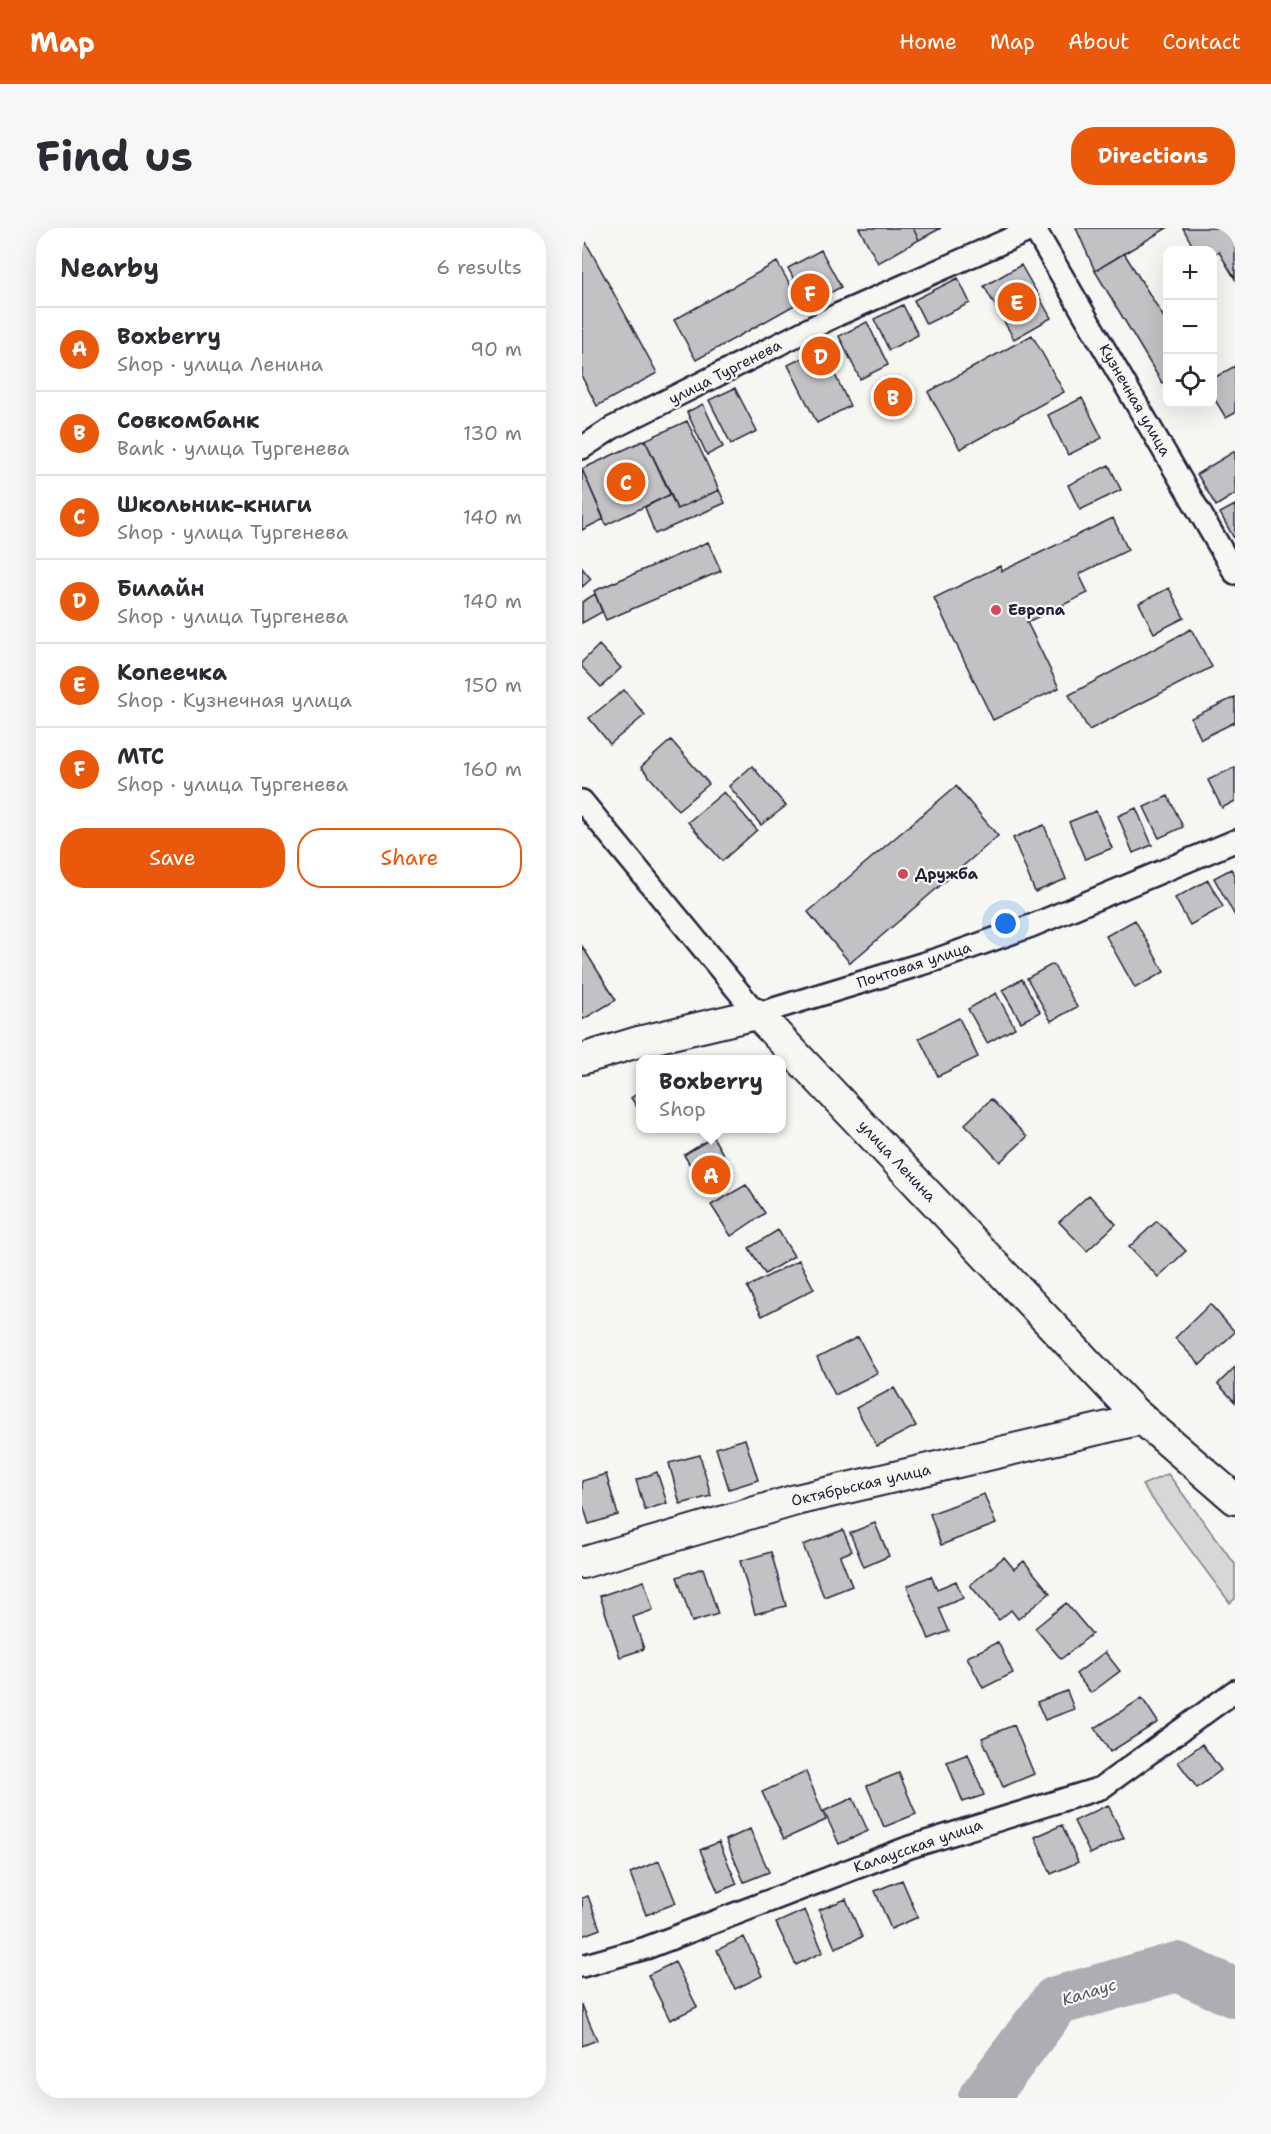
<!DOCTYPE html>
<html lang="en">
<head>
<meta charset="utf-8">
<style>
	body { margin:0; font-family:"Shantell Sans",sans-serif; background:#f7f7f7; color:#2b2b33 }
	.controls { position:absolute; right:18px; top:18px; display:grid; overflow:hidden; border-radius:12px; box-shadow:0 6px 24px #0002 }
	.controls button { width:54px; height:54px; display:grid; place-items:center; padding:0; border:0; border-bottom:2px solid #e1e1e2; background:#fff; color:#2b2b33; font:30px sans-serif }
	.you { position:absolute; left:424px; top:696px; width:21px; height:21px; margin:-15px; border:4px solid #fff; border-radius:50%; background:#1a73e8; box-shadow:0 0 0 9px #1a73e833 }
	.badge { display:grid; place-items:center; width:39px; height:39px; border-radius:50%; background:#ea580c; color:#fff; font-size:20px; font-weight:700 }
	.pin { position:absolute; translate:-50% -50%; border:3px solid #fff; box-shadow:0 2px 6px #0006 }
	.popup { position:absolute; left:54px; top:827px; width:150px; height:78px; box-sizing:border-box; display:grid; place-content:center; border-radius:12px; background:#fff; filter:drop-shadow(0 2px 4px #0005); font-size:20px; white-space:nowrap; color:#7c7c81 }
	.popup b { font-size:22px; color:#2b2b33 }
	.popup::after { content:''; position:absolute; left:50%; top:100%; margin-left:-12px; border:12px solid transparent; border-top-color:#fff }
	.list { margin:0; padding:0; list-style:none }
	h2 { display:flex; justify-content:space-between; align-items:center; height:78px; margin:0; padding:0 24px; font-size:26px }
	h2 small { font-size:20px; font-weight:400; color:#7c7c81 }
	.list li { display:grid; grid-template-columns:39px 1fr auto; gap:18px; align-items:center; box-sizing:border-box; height:84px; padding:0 24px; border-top:2px solid #e1e1e2 }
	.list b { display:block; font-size:22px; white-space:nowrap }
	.list p { margin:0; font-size:20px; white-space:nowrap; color:#7c7c81 }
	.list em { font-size:20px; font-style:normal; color:#7c7c81 }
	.actions { display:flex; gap:12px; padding:18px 24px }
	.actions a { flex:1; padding:14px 0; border:2px solid #ea580c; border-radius:24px; text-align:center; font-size:21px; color:#ea580c }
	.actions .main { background:#ea580c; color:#fff }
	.icon { flex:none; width:33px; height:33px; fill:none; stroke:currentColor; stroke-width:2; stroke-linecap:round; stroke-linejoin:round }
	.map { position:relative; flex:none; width:653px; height:1870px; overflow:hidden; border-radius:24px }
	header { display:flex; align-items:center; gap:36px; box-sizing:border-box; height:84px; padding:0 30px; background:#ea580c; color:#fff }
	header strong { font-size:28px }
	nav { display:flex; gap:33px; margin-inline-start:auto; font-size:21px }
	.intro { display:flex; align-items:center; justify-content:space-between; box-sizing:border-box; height:144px; padding:0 36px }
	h1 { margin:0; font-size:42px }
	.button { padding:15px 27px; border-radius:24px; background:#ea580c; color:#fff; font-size:21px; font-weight:700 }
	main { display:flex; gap:36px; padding:0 36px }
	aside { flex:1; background:#fff; border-radius:24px; box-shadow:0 6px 24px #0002 }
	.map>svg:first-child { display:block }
</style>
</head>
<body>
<header>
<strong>Map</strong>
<nav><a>Home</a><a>Map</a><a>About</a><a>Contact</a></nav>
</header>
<div class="intro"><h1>Find us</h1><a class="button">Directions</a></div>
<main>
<aside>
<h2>Nearby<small>6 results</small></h2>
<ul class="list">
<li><span class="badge">A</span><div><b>Boxberry</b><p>Shop · улица Ленина</p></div><em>90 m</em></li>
<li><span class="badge">B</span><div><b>Совкомбанк</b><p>Bank · улица Тургенева</p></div><em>130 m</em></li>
<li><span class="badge">C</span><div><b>Школьник-книги</b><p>Shop · улица Тургенева</p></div><em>140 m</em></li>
<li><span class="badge">D</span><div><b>Билайн</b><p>Shop · улица Тургенева</p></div><em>140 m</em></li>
<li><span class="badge">E</span><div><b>Копеечка</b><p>Shop · Кузнечная улица</p></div><em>150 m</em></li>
<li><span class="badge">F</span><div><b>МТС</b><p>Shop · улица Тургенева</p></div><em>160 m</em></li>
</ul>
<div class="actions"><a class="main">Save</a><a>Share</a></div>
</aside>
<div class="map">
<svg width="653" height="1870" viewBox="0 0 653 1870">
	<rect width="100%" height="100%" fill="#f6f6f2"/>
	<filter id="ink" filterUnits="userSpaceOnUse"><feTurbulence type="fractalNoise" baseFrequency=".0167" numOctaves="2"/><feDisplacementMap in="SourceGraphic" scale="12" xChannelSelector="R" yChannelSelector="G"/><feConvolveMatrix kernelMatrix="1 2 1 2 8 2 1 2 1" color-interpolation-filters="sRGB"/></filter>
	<g filter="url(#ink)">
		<path fill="#d7d7d7" stroke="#7c7c89" stroke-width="1.5" d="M 586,1246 L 653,1336 L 653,1371 L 648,1375 L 560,1257 Z"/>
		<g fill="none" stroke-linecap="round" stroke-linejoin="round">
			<path stroke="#adadb3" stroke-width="50" d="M 401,1870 L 474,1773 L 595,1739 L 653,1765"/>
		</g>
		<path fill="#c2c2c4" stroke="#22223b" stroke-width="1.5" d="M 277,0 L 331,0 L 337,12 L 296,35 Z
			M 331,0 L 359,0 L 337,12 Z
			M 494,0 L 585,0 L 513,43 Z
			M 601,0 L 653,0 L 653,51 L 637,24 L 630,27 L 630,22 L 613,22 Z
			M 0,7 L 75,145 L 15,178 L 0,149 Z
			M 239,22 L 259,59 L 226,77 L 206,40 Z
			M 542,25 L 586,96 L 586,152 L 580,155 L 513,43 Z
			M 195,34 L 218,74 L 114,132 L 92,92 Z
			M 439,37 L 469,90 L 432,111 L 402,58 Z
			M 376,50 L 388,75 L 344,96 L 332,72 Z
			M 321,77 L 336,107 L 307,122 L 292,91 Z
			M 285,94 L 306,137 L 278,151 L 257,108 Z
			M 450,107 L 482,164 L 378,221 L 346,164 Z
			M 240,120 L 268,178 L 235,195 L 206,137 Z
			M 653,138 L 653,185 L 644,190 L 630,167 L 630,151 Z
			M 153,160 L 175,203 L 149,216 L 127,172 Z
			M 500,170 L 520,210 L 486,227 L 466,187 Z
			M 121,176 L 141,219 L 125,227 L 105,184 Z
			M 105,193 L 137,262 L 95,281 L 63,212 Z
			M 63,212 L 89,266 L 24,297 L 0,241 Z
			M 653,223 L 653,266 L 634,278 L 615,246 Z
			M 527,237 L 539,262 L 498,282 L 486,257 Z
			M 0,241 L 22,291 L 0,302 Z
			M 137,262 L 143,275 L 73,306 L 63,279 L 89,266 L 95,281 Z
			M 653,277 L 653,312 L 638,285 Z
			M 531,290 L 546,322 L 497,346 L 506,365 L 445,394 L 477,460 L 411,492 L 352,370 L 418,338 L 420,343 Z
			M 126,314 L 139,343 L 24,392 L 12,363 Z
			M 0,340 L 9,351 L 0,359 Z
			M 587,360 L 602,390 L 572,405 L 557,375 Z
			M 13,366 L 20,384 L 0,395 L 0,374 Z
			M 609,401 L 630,439 L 507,502 L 487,467 Z
			M 17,417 L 39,440 L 19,459 L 0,439 L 0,434 Z
			M 42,462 L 63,487 L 28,516 L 7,490 Z
			M 653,469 L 653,494 L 619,511 L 609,490 Z
			M 89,512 L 127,556 L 96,582 L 59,539 Z
			M 170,538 L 204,578 L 179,597 L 147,558 Z
			M 653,539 L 653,573 L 640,580 L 626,552 Z
			M 374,558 L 416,608 L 268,735 L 226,684 Z
			M 142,564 L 175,602 L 140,633 L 106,594 Z
			M 586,568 L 601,599 L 577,610 L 562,579 Z
			M 554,580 L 570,617 L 551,625 L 536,588 Z
			M 514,583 L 530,620 L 503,631 L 487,594 Z
			M 462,597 L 484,651 L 453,664 L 431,610 Z
			M 649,641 L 653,647 L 653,688 L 632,650 Z
			M 626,652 L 641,679 L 608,697 L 593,670 Z
			M 553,692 L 582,744 L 553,760 L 524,708 Z
			M 0,718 L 34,772 L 0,792 Z
			M 471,736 L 495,779 L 469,793 L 445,750 Z
			M 440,751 L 458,784 L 439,794 L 420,762 Z
			M 414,765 L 433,800 L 405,815 L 386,781 Z
			M 377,790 L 396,829 L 356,848 L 337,810 Z
			M 58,864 L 58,883 L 49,870 Z
			M 409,871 L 445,909 L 418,934 L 383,896 Z
			M 131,909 L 151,943 L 122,960 L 102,927 Z
			M 164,957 L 183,985 L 149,1008 L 129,977 Z
			M 507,967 L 534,996 L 505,1023 L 477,994 Z
			M 575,993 L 604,1023 L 576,1049 L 547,1019 Z
			M 196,1002 L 212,1028 L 183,1046 L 167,1020 Z
			M 217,1032 L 232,1061 L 180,1088 L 165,1059 Z
			M 628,1076 L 653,1104 L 618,1137 L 593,1110 Z
			M 276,1109 L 295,1145 L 253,1167 L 235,1130 Z
			M 653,1139 L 653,1174 L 636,1156 Z
			M 312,1160 L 334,1198 L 295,1218 L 274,1180 Z
			M 163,1211 L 176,1252 L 147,1261 L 134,1220 Z
			M 118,1227 L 129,1268 L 98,1276 L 87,1235 Z
			M 75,1244 L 85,1275 L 63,1282 L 54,1252 Z
			M 24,1246 L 36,1287 L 7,1296 L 0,1274 L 0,1253 Z
			M 402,1266 L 414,1296 L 359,1317 L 348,1286 Z
			M 293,1295 L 307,1328 L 282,1339 L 268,1305 Z
			M 261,1302 L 270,1323 L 258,1328 L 270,1358 L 242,1369 L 221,1317 Z
			M 189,1324 L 204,1378 L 173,1386 L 158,1333 Z
			M 422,1329 L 432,1341 L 442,1333 L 468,1365 L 436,1391 L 429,1382 L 417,1392 L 388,1357 Z
			M 121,1340 L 136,1386 L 110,1394 L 95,1349 Z
			M 349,1348 L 355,1361 L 374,1353 L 381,1370 L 357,1380 L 367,1403 L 347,1411 L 325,1358 Z
			M 62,1353 L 71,1382 L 51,1389 L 62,1421 L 38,1429 L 18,1368 Z
			M 484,1375 L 510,1406 L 479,1431 L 453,1400 Z
			M 416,1414 L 431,1445 L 401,1460 L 385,1429 Z
			M 523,1424 L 538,1443 L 509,1465 L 494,1446 Z
			M 485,1463 L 492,1481 L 463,1492 L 455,1474 Z
			M 560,1470 L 576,1494 L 528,1524 L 513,1500 Z
			M 432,1497 L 452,1546 L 421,1559 L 400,1510 Z
			M 620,1516 L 639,1542 L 615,1560 L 596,1534 Z
			M 386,1526 L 402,1567 L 381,1574 L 365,1534 Z
			M 224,1544 L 244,1592 L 202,1611 L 180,1564 Z
			M 317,1545 L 334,1586 L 302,1599 L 285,1558 Z
			M 271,1570 L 286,1603 L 257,1616 L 242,1583 Z
			M 526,1577 L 542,1610 L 508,1626 L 492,1593 Z
			M 480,1597 L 496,1634 L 469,1646 L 453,1609 Z
			M 168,1601 L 187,1644 L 162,1654 L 144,1612 Z
			M 137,1614 L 155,1656 L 136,1664 L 118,1622 Z
			M 77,1633 L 94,1675 L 64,1687 L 48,1645 Z
			M 320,1652 L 336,1689 L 309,1701 L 293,1663 Z
			M 6,1668 L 18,1701 L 0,1708 L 0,1670 Z
			M 264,1671 L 280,1709 L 253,1720 L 237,1682 Z
			M 223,1682 L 241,1724 L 214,1737 L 194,1695 Z
			M 162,1709 L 180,1748 L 153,1761 L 135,1722 Z
			M 93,1734 L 115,1779 L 88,1792 L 66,1747 Z
			M 0,1777 L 15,1812 L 0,1818 Z"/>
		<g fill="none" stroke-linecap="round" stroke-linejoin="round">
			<g stroke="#22223b" stroke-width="26">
				<path id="street" d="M 452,0 L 653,345
					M 0,220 L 30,200 L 255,87 L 453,0
					M 0,573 L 175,786 L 356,731 L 449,698 L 653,613
					M 0,1738 L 64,1720 L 328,1619 L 519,1560 L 653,1463"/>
			</g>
			<g stroke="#22223b" stroke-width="34">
				<path id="secondary" d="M 0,831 L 56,814 L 175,786 L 552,1184 L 653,1271
					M 0,1335 L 214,1272 L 560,1191"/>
			</g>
			<use href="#street" stroke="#f6f6f2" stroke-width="21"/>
			<use href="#secondary" stroke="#f6f6f2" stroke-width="30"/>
		</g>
	</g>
	<g fill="#d1495b" stroke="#f6f6f2" stroke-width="2">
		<circle cx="414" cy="382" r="6"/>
		<circle cx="321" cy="646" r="6"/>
	</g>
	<g text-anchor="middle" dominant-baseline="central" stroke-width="4.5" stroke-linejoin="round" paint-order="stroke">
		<g font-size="15" fill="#22223b" stroke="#f6f6f2">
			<text transform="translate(143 144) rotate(-27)">улица Тургенева</text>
			<text transform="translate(553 172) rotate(60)">Кузнечная улица</text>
			<text transform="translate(332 737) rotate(-18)">Почтовая улица</text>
			<text transform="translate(315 933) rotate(47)">улица Ленина</text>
			<text transform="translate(279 1257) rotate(-13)">Октябрьская улица</text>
			<text transform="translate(336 1618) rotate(-19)">Калаусская улица</text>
		</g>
		<g font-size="15" font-weight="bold" fill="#22223b" stroke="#f6f6f2" text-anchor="start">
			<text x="426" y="382">Европа</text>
			<text x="333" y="646">Дружба</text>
		</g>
		<g font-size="16" font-style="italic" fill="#535365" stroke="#f6f6f2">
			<text transform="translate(507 1764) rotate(-17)">Калаус</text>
		</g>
	</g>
</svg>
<div class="controls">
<button>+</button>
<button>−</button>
<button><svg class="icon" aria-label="locate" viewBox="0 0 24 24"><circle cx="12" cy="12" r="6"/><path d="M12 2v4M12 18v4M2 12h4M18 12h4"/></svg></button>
</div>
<div class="you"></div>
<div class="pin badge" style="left:129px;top:947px">A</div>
<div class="popup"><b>Boxberry</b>Shop</div>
<div class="pin badge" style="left:311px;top:169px">B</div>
<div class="pin badge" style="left:44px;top:254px">C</div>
<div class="pin badge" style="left:239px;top:128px">D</div>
<div class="pin badge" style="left:435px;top:74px">E</div>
<div class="pin badge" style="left:228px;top:65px">F</div>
</div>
</main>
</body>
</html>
